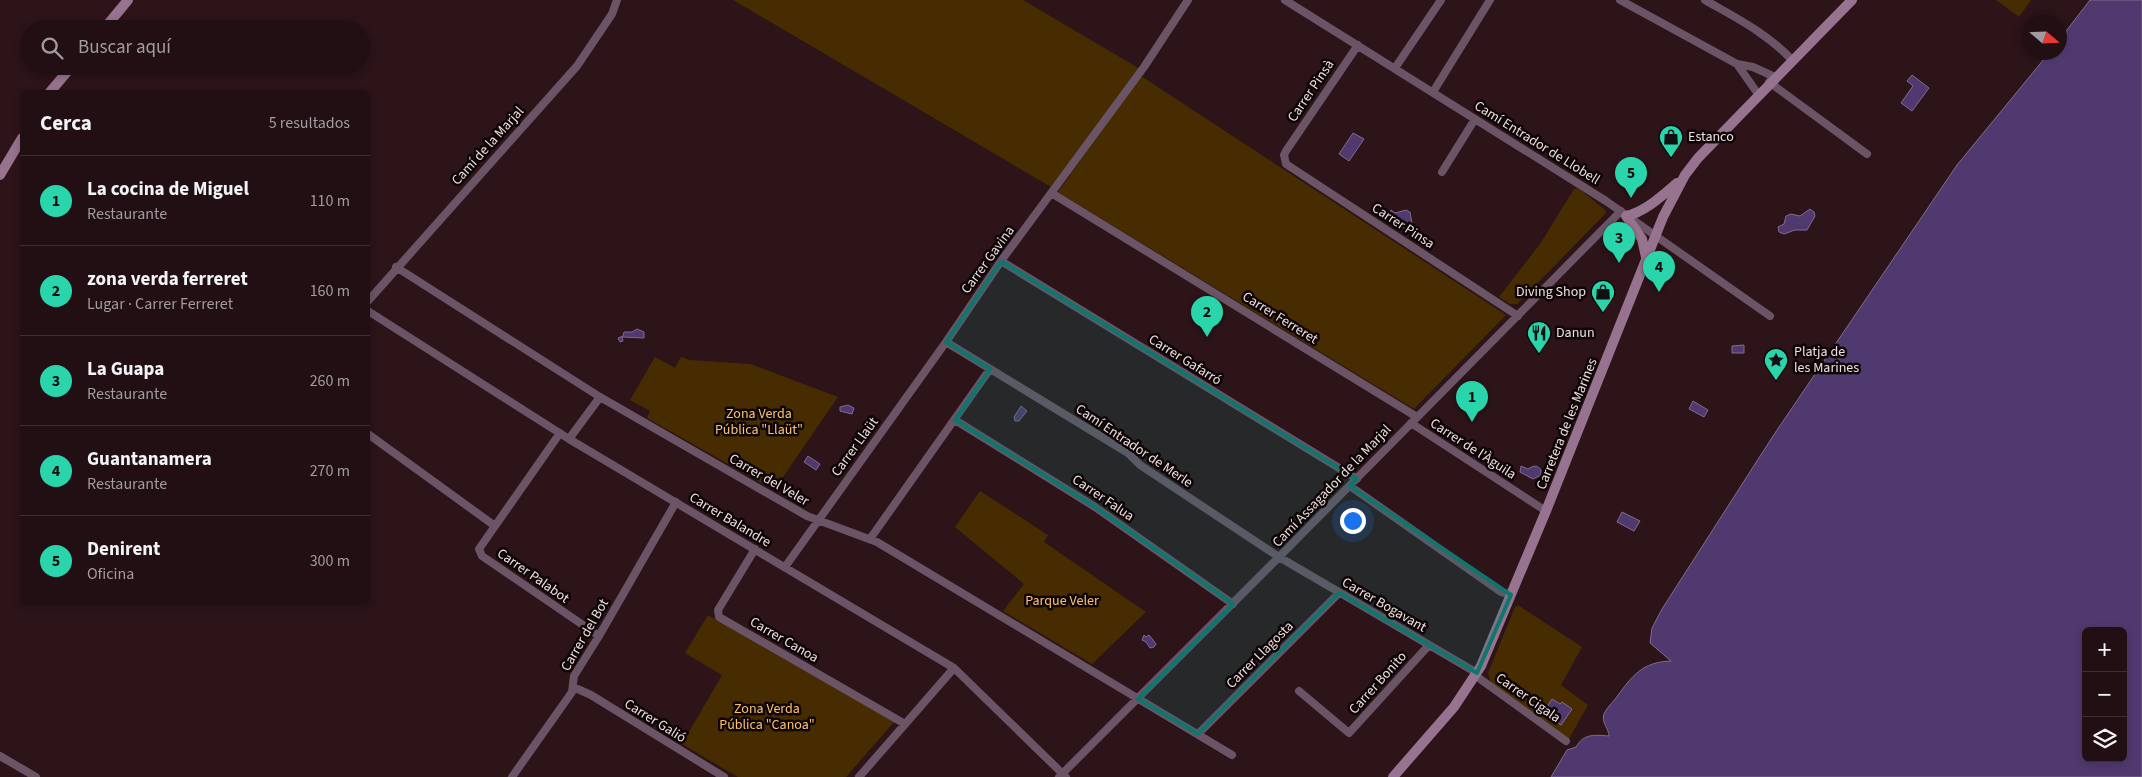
<!DOCTYPE html>
<html lang="es">
<head>
<meta charset="utf-8">
<style>
	body { margin:0; font-family:"Source Sans 3",sans-serif; background:#2d1d21; color:#f1f3f6 }
	.controls { position:absolute; right:15px; bottom:15px; display:grid; overflow:hidden; border-radius:8px; box-shadow:0 2px 8px #0003 }
	.controls button { width:45px; height:45px; display:grid; place-items:center; padding:0; border:0; border-bottom:1px solid #3e2f33; background:#210f13; color:#f1f3f6; font:25px sans-serif }
	.compass { position:absolute; left:2022px; top:15px; width:45px; height:45px; border-radius:50%; background:#210f13; box-shadow:0 2px 8px #0003; rotate:109deg }
	.you { position:absolute; left:1352px; top:520px; width:18px; height:18px; margin:-12px; border:4px solid #fff; border-radius:50%; background:#1a73e8; box-shadow:0 0 0 8px #1a73e833 }
	.badge { display:grid; place-items:center; width:32px; height:32px; border-radius:50%; background:#2bd5ac; color:#111; font-size:16px; font-weight:700 }
	.pin { position:absolute; translate:-50% -41px; filter:drop-shadow(0 1px 2px #0008) }
	.pin::after { content:''; position:absolute; top:26px; width:18px; height:15px; background:inherit; clip-path:polygon(0 0,100% 0,50% 100%) }
	.list { margin:0; padding:0; list-style:none }
	h2 { display:flex; justify-content:space-between; align-items:center; height:65px; margin:0; padding:0 20px; font-size:21px }
	h2 small { font-size:16px; font-weight:400; color:#a29ca0 }
	.list li { display:grid; grid-template-columns:32px 1fr auto; gap:15px; align-items:center; box-sizing:border-box; height:90px; padding:0 20px; border-top:1px solid #3e2f33 }
	.list b { display:block; font-size:19px; white-space:nowrap }
	.list p { margin:0; font-size:16px; white-space:nowrap; color:#a29ca0 }
	.list em { font-size:16px; font-style:normal; color:#a29ca0 }
	.icon { flex:none; width:28px; height:28px; fill:none; stroke:currentColor; stroke-width:2; stroke-linecap:round; stroke-linejoin:round }
	.map { position:relative; flex:none; width:2142px; height:777px; overflow:hidden }
	.search { position:absolute; background:#210f13; box-shadow:0 2px 8px #0003; left:20px; top:20px; width:350px; height:55px; display:flex; align-items:center; gap:12px; box-sizing:border-box; padding:0 18px; border-radius:28px; color:#a29ca0; font-size:19px }
	.panel { position:absolute; background:#210f13; box-shadow:0 2px 8px #0003; left:20px; top:90px; width:350px; height:515px; border-radius:8px }
	.map>svg:first-child { display:block }
</style>
</head>
<body>
<div class="map">
<svg width="2142" height="777" viewBox="0 0 2142 777">
	<rect width="100%" height="100%" fill="#2c1419"/>
	<path fill="#462c00" d="M 733,0 L 1023,0 L 1140,69 L 1051,187 Z
		M 1996,0 L 2031,0 L 2019,17 Z
		M 1141,76 L 1506,315 L 1414,409 L 1058,192 Z
		M 1578,188 L 1604,209 L 1606,213 L 1517,304 L 1510,304 L 1499,297 L 1540,244 L 1574,189 Z
		M 655,357 L 675,368 L 681,357 L 690,360 L 751,364 L 838,397 L 774,490 L 647,418 L 650,411 L 630,400 Z
		M 980,491 L 1048,535 L 1044,542 L 1146,612 L 1092,664 L 1003,611 L 1024,584 L 955,527 Z
		M 1518,605 L 1582,647 L 1561,685 L 1588,705 L 1569,739 L 1491,684 L 1488,673 L 1515,607 Z
		M 708,615 L 894,722 L 846,777 L 738,777 L 682,744 L 722,675 L 685,653 Z"/>
	<path fill="#50396e" stroke="#806b90" fill-rule="evenodd" d="M 2090,0 L 2142,0 L 2142,777 L 1551,777 L 1567,750 L 1576,747 C 1584,733 1595,735 1609,736 C 1609,729 1601,722 1604,714 C 1606,709 1612,703 1616,698 C 1632,676 1642,662 1671,661 L 1650,643 L 1652,628 L 1662,609 L 1773,436 L 1957,165 L 2049,53 L 2060,52 L 2060,39 ZM 2086,631 L 2123,631 L 2123,758 L 2086,758 Z
		M 1912,75 L 1929,88 L 1912,111 L 1901,103 L 1913,86 L 1907,81 Z
		M 1353,133 L 1364,139 L 1349,161 L 1339,154 Z
		M 1810,209 L 1814,212 L 1815,216 L 1807,230 L 1795,230 L 1784,234 L 1779,232 L 1778,227 L 1784,224 L 1786,216 L 1791,214 L 1800,216 Z
		M 1391,210 L 1395,213 L 1406,210 L 1410,212 L 1413,229 L 1407,230 L 1388,217 Z
		M 637,329 L 644,332 L 644,338 L 622,337 L 623,341 L 620,342 L 618,338 L 623,336 L 624,332 L 632,332 Z
		M 1744,345 L 1744,353 L 1732,353 L 1732,346 Z
		M 1693,401 L 1708,410 L 1704,417 L 1689,409 Z
		M 848,405 L 854,408 L 852,414 L 840,411 L 840,407 Z
		M 1021,406 L 1027,411 L 1019,421 L 1015,421 L 1014,417 Z
		M 808,456 L 820,464 L 816,470 L 804,462 Z
		M 1521,466 L 1528,469 C 1533,466 1537,464 1541,470 L 1541,475 L 1533,479 L 1520,472 Z
		M 1622,512 L 1640,521 L 1634,531 L 1617,522 Z
		M 1144,635 L 1146,637 L 1149,635 L 1156,644 L 1154,647 L 1150,648 L 1146,642 L 1142,640 Z
		M 1552,699 L 1560,704 L 1562,702 L 1572,709 L 1561,725 L 1546,715 L 1551,709 L 1548,705 Z"/>
	<g fill="none" stroke-linecap="round" stroke-linejoin="round">
		<path stroke="#6b5465" stroke-width="8" d="M 1285,0 L 1606,201 L 1770,316
			M 1620,0 L 1737,64 L 1753,67 L 1775,77
			M 1705,0 C 1736,18 1767,33 1792,60
			M 1358,45 L 1286,151 L 1284,155 L 1286,164 L 1518,316
			M 1737,64 L 1758,94
			M 1395,68 L 1441,0
			M 1769,82 L 1867,154
			M 1433,92 L 1490,0
			M 1442,172 L 1475,119
			M 1053,194 L 1417,417
			M 1001,261 L 1357,479
			M 396,267 L 600,397 L 807,516 L 877,542 L 1232,755
			M 368,301 L 577,66 L 612,14 L 617,0
			M 368,311 L 569,439 L 954,668 L 1066,777
			M 946,342 L 1128,453 L 1140,465 L 1279,557 L 1477,673
			M 955,420 L 1095,507 L 1233,604
			M 1411,423 L 1546,511
			M 560,433 L 479,549 L 482,556 L 599,636
			M 368,434 L 495,526
			M 569,439 L 600,397
			M 1350,486 L 1501,592 L 1511,595
			M 870,539 L 990,369
			M 755,549 L 718,610 L 719,617 L 905,724
			M 785,567 L 946,342 L 1001,261 L 1144,67 L 1188,0
			M 1476,676 L 1566,741
			M 573,687 L 591,695 L 724,777
			M 1299,691 L 1349,733 L 1429,645
			M 1198,734 L 1339,593
			M 0,756 L 36,777
			M 512,777 L 572,692 L 574,676 L 599,636 L 676,502
			M 859,777 L 954,668
			M 1059,777 L 1279,557 L 1621,211"/>
		<path stroke="#98738f" stroke-width="10" d="M 104,29 L 128,0
			M 50,92 L 72,66
			M 0,175 L 22,138
			M 1646,257 L 1642,239 L 1626,216 C 1645,212 1663,195 1677,183
			M 1393,777 L 1454,707 L 1481,666 L 1546,511 L 1663,217 L 1685,175 L 1698,158 L 1852,0"/>
	</g>
	<path fill="#0f766e" fill-opacity="0.2" stroke="#0f766e" stroke-width="4" stroke-linejoin="round" d="M 1001,261 L 1357,479 L 1350,486 L 1511,595 L 1477,673 L 1339,593 L 1198,734 L 1138,699 L 1233,604 L 1095,507 L 955,420 L 990,369 L 946,342 Z"/>
	<defs>
		<g id="shop-pin" transform="scale(1.25)"><path d="M0 17L-7.5 6A9.5 9.5 0 1 1 7.5 6Z" fill="#2bd5ac" stroke="#0d0506"/><path d="M-5-2.5h2.3a2.7 3.5 0 0 1 5.4 0H5L5.5 6h-11ZM-1.5-2.5h3a1.5 2.3 0 0 0-3 0Z" fill="#111"/></g>
		<g id="restaurant-pin" transform="scale(1.25)"><path d="M0 17L-7.5 6A9.5 9.5 0 1 1 7.5 6Z" fill="#2bd5ac" stroke="#0d0506"/><path d="M-5-6h1v4h1v-4h1v4h1v-4h1v5L-1.5 .5V6h-2V.5L-5-1ZM5-6V6H3V1.5H1.5Q1.5-4 5-6Z" fill="#111"/></g>
		<g id="sight-pin" transform="scale(1.25)"><path d="M0 17L-7.5 6A9.5 9.5 0 1 1 7.5 6Z" fill="#2bd5ac" stroke="#0d0506"/><path d="M0-6L1.8-2.2L6-1.7L2.9 1.2L3.7 5.4L0 3.3L-3.7 5.4L-2.9 1.2L-6-1.7L-1.8-2.2Z" fill="#111"/></g>
	</defs>
	<g fill-rule="evenodd">
		<use href="#shop-pin" x="1671" y="137"/>
		<use href="#shop-pin" x="1603" y="292"/>
		<use href="#restaurant-pin" x="1539" y="333"/>
		<use href="#sight-pin" x="1776" y="360"/>
	</g>
	<g text-anchor="middle" dominant-baseline="central" stroke-width="5" stroke-linejoin="round" paint-order="stroke">
		<g font-size="14" fill="#f0dfe1" stroke="#0d0506">
			<text transform="translate(1311 91) rotate(-56)">Carrer Pinsà</text>
			<text transform="translate(1537 143) rotate(32)">Camí Entrador de Llobell</text>
			<text transform="translate(488 146) rotate(-48)">Camí de la Marjal</text>
			<text transform="translate(1403 226) rotate(33)">Carrer Pinsa</text>
			<text transform="translate(988 260) rotate(-54)">Carrer Gavina</text>
			<text transform="translate(1280 318) rotate(32)">Carrer Ferreret</text>
			<text transform="translate(1185 360) rotate(32)">Carrer Gafarró</text>
			<text transform="translate(1567 424) rotate(-68)">Carretera de les Marines</text>
			<text transform="translate(1134 446) rotate(34)">Camí Entrador de Merle</text>
			<text transform="translate(855 447) rotate(-54)">Carrer Llaüt</text>
			<text transform="translate(1473 449) rotate(33)">Carrer de l'Àguila</text>
			<text transform="translate(769 480) rotate(30)">Carrer del Veler</text>
			<text transform="translate(1332 486) rotate(-46)">Camí Assagador de la Marjal</text>
			<text transform="translate(1103 498) rotate(34)">Carrer Falua</text>
			<text transform="translate(730 520) rotate(31)">Carrer Balandre</text>
			<text transform="translate(533 576) rotate(35)">Carrer Palabot</text>
			<text transform="translate(1384 605) rotate(30)">Carrer Bogavant</text>
			<text transform="translate(585 635) rotate(-60)">Carrer del Bot</text>
			<text transform="translate(784 640) rotate(30)">Carrer Canoa</text>
			<text transform="translate(1260 655) rotate(-45)">Carrer Llagosta</text>
			<text transform="translate(1378 683) rotate(-48)">Carrer Bonito</text>
			<text transform="translate(1528 698) rotate(35)">Carrer Cigala</text>
			<text transform="translate(655 721) rotate(32)">Carrer Galió</text>
		</g>
		<g font-size="14" fill="#f0dfe1" stroke="#0d0506" text-anchor="start">
			<text x="1688" y="137">Estanco</text>
			<text x="1586" y="292" text-anchor="end">Diving Shop</text>
			<text x="1556" y="333">Danun</text>
			<text x="1794" y="352">Platja de<tspan x="1794" dy="16">les Marines</tspan></text>
		</g>
		<g font-size="14" fill="#fdc271" stroke="#0d0506">
			<text x="759" y="414">Zona Verda<tspan x="759" dy="16">Pública "Llaüt"</tspan></text>
			<text x="1062" y="601">Parque Veler</text>
			<text x="767" y="709">Zona Verda<tspan x="767" dy="16">Pública "Canoa"</tspan></text>
		</g>
	</g>
</svg>
<div class="controls">
<button>+</button>
<button>−</button>
<button><svg class="icon" aria-label="layers" viewBox="0 0 24 24"><path d="M12 4l9 5-9 5-9-5zM3 14l9 5 9-5"/></svg></button>
</div>
<svg class="compass" viewBox="-18 -18 36 36"><path d="M0-13l5 13h-10z" fill="#e53935"/><path d="M0 13l5-13h-10z" fill="#a29ca0"/></svg>
<div class="you"></div>
<div class="pin badge" style="left:1472px;top:422px">1</div>
<div class="pin badge" style="left:1207px;top:337px">2</div>
<div class="pin badge" style="left:1619px;top:263px">3</div>
<div class="pin badge" style="left:1659px;top:292px">4</div>
<div class="pin badge" style="left:1631px;top:198px">5</div>
<div class="search"><svg class="icon" aria-label="search" viewBox="0 0 24 24"><circle cx="10" cy="10" r="6"/><path d="M15 15l6 6"/></svg>Buscar aquí</div>
<section class="panel">
<h2>Cerca<small>5 resultados</small></h2>
<ul class="list">
<li><span class="badge">1</span><div><b>La cocina de Miguel</b><p>Restaurante</p></div><em>110 m</em></li>
<li><span class="badge">2</span><div><b>zona verda ferreret</b><p>Lugar · Carrer Ferreret</p></div><em>160 m</em></li>
<li><span class="badge">3</span><div><b>La Guapa</b><p>Restaurante</p></div><em>260 m</em></li>
<li><span class="badge">4</span><div><b>Guantanamera</b><p>Restaurante</p></div><em>270 m</em></li>
<li><span class="badge">5</span><div><b>Denirent</b><p>Oficina</p></div><em>300 m</em></li>
</ul>
</section>
</div>
</body>
</html>
